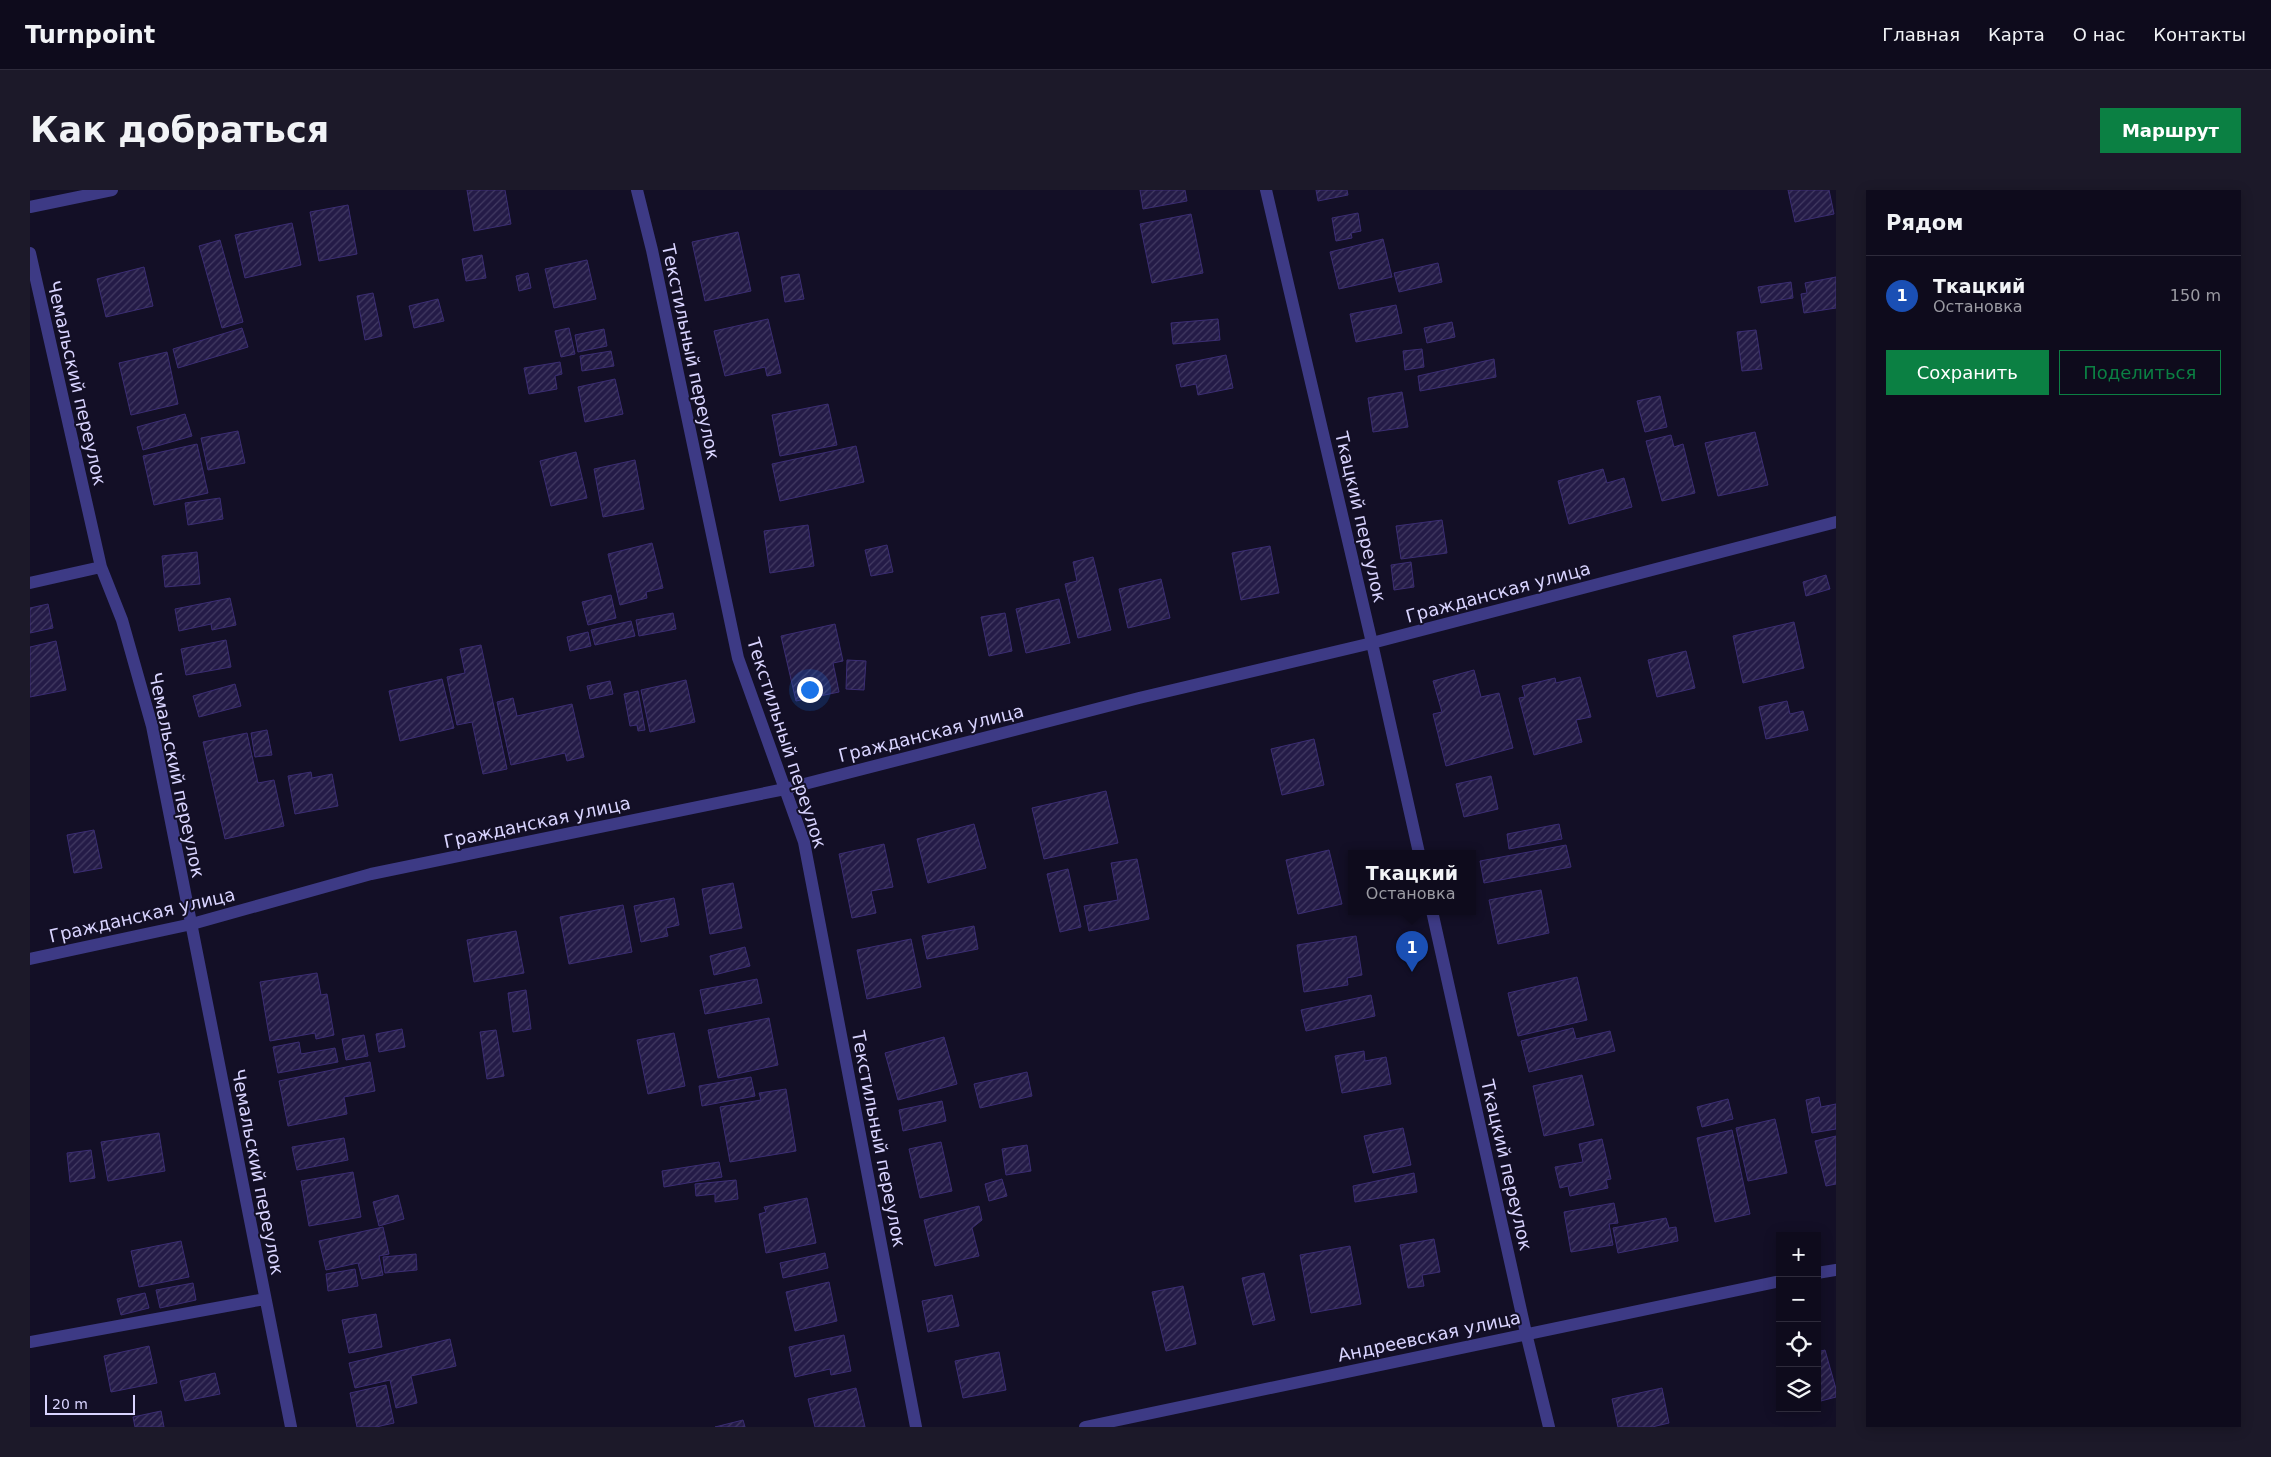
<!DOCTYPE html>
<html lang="ru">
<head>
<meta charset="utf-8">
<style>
	body { margin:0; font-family:"DejaVu Sans",sans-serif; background:#1c1929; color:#f1f3f6 }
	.controls { position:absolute; right:15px; bottom:15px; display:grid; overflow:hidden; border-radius:0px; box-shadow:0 2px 12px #0003 }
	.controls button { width:45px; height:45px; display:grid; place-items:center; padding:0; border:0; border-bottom:1px solid #2e2b3b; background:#0e0b1c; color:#f1f3f6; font:25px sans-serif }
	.scale { position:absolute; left:15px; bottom:12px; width:90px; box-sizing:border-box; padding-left:5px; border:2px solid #d9d4ff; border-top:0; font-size:14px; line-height:18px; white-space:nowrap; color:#d9d4ff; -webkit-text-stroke:4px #130f26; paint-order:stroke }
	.you { position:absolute; left:779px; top:499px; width:18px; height:18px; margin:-12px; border:4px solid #fff; border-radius:50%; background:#1a73e8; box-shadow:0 0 0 8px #1a73e833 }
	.badge { display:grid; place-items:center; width:32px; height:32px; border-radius:50%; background:#0b8043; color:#fff; font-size:16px; font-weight:700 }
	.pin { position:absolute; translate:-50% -41px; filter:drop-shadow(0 1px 2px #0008) }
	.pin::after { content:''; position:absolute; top:26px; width:18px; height:15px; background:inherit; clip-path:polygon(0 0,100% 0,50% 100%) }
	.popup { position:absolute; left:1318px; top:660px; width:128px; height:65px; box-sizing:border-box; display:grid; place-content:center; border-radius:0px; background:#0e0b1c; filter:drop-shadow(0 1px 4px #0005); font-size:16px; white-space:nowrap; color:#9b9ba3 }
	.popup b { font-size:19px; color:#f1f3f6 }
	.popup::after { content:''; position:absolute; left:50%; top:100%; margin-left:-10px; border:10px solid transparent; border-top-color:#0e0b1c }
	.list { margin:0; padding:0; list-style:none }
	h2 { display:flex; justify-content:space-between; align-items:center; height:65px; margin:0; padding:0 20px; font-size:21px }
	h2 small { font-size:16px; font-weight:400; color:#9b9ba3 }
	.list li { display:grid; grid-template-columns:32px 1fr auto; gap:15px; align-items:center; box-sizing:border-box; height:80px; padding:0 20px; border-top:1px solid #2e2b3b }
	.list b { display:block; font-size:19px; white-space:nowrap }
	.list p { margin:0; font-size:16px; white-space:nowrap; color:#9b9ba3 }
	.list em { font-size:16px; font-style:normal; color:#9b9ba3 }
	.actions { display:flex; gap:10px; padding:15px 20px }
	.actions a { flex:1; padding:11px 0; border:1px solid #0b8043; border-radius:0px; text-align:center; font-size:18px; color:#0b8043 }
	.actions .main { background:#0b8043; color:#fff }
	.icon { flex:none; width:28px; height:28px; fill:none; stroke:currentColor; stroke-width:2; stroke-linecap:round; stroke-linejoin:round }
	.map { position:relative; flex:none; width:1806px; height:1237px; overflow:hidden; border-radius:0px }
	header { display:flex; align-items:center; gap:30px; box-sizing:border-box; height:70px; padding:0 25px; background:#0e0b1c; border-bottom:1px solid #2e2b3b }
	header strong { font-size:24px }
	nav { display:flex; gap:28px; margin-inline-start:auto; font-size:18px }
	.intro { display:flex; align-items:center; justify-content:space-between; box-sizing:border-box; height:120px; padding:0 30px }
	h1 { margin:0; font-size:35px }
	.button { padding:12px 22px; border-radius:0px; background:#0b8043; color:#fff; font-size:18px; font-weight:700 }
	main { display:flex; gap:30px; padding:0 30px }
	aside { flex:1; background:#0e0b1c; border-radius:0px; box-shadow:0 2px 12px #0003 }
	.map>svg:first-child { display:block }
</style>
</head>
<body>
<header>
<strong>Turnpoint</strong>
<nav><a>Главная</a><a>Карта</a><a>О нас</a><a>Контакты</a></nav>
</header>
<div class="intro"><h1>Как добраться</h1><a class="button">Маршрут</a></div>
<main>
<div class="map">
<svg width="1806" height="1237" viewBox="0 0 1806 1237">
	<defs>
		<pattern id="building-hatch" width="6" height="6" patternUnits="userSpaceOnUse" patternTransform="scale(1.25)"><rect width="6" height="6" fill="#241b47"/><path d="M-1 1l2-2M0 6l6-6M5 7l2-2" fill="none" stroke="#433b63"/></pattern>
	</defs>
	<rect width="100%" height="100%" fill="#130f26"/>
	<path fill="url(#building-hatch)" stroke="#3b2d73" d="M 437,0 L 475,0 L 481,34 L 444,41 Z
		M 1110,0 L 1155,0 L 1157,11 L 1113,19 Z
		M 1286,0 L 1317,0 L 1318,5 L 1288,11 Z
		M 1758,0 L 1799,0 L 1804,24 L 1765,32 Z
		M 318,15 L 327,64 L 289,71 L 280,22 Z
		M 1328,23 L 1331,41 L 1321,43 L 1322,48 L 1306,51 L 1302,28 Z
		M 1161,24 L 1173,83 L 1122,93 L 1110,34 Z
		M 262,33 L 271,75 L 215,88 L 205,45 Z
		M 708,42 L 721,101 L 675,111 L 662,52 Z
		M 1353,49 L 1362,87 L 1309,99 L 1300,62 Z
		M 190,50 L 213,132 L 192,138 L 169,56 Z
		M 452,65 L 456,88 L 436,91 L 432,69 Z
		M 557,70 L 566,109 L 524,118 L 515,79 Z
		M 1408,73 L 1412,92 L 1369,102 L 1364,83 Z
		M 114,77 L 123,116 L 76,127 L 67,89 Z
		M 498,83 L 501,98 L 489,101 L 486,86 Z
		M 769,84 L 774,109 L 755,112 L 751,87 Z
		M 1806,87 L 1806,118 L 1774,123 L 1771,104 L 1777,103 L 1775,93 Z
		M 1761,92 L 1763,108 L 1731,113 L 1728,97 Z
		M 343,103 L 352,146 L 335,150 L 327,106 Z
		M 408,109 L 414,131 L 384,138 L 379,116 Z
		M 1366,115 L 1372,143 L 1326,152 L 1320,124 Z
		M 738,129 L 751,183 L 737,186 L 735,177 L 695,186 L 684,141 Z
		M 1188,129 L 1190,150 L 1143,154 L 1141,133 Z
		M 1422,132 L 1425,147 L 1397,153 L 1394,138 Z
		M 212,138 L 218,157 L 148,178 L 143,159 Z
		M 539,138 L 545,164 L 531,167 L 525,141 Z
		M 574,139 L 577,156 L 548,162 L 545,145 Z
		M 1726,140 L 1732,179 L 1712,181 L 1707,142 Z
		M 1392,159 L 1394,177 L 1375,180 L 1373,161 Z
		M 581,161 L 584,176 L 552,181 L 550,166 Z
		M 137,162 L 148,214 L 101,225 L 89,173 Z
		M 1196,165 L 1203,198 L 1168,205 L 1166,194 L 1151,197 L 1146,175 Z
		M 1464,169 L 1466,187 L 1390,201 L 1388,186 Z
		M 530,172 L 532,184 L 525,186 L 527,199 L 499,204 L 494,178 Z
		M 585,189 L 593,224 L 555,232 L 548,197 Z
		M 1372,202 L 1378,237 L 1343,242 L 1338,208 Z
		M 1630,206 L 1637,237 L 1615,242 L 1607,211 Z
		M 798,214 L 807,255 L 750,266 L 742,225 Z
		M 155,224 L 162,246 L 113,260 L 107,237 Z
		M 208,241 L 215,273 L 178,280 L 171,248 Z
		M 1725,242 L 1738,295 L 1688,306 L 1675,253 Z
		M 1641,245 L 1644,257 L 1653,254 L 1665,303 L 1632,311 L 1616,251 Z
		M 167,254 L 178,303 L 124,315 L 113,266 Z
		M 826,256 L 834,292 L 750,311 L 742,274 Z
		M 546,262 L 557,308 L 521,316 L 510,271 Z
		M 605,270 L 614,319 L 573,327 L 564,279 Z
		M 1573,279 L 1577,293 L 1594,288 L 1602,317 L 1539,334 L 1528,291 Z
		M 190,308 L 193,329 L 158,335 L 155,313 Z
		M 1412,330 L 1417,363 L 1371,369 L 1366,336 Z
		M 778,335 L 784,376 L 740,383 L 734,341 Z
		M 622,353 L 633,398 L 616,402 L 617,408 L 590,415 L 578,364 Z
		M 857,355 L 863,382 L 841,386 L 835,360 Z
		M 1240,356 L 1249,403 L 1211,410 L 1202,363 Z
		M 167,362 L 170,394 L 135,397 L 132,366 Z
		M 1063,367 L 1081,440 L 1048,448 L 1035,394 L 1047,391 L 1043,372 Z
		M 1381,372 L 1384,397 L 1364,400 L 1361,375 Z
		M 1796,385 L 1800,399 L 1776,406 L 1773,392 Z
		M 1131,389 L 1140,428 L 1098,438 L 1089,399 Z
		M 581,405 L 586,428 L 558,435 L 552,412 Z
		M 200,408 L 206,435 L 182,440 L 181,434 L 149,441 L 145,419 Z
		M 1029,409 L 1040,453 L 996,463 L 986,419 Z
		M 18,414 L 23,438 L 0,443 L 0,418 Z
		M 643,423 L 646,439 L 609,446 L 606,430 Z
		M 975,423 L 982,461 L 959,466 L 951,427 Z
		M 601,431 L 605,446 L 565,455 L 561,440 Z
		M 1764,432 L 1774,478 L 1713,493 L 1703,446 Z
		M 805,434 L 813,471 L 803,473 L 809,502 L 766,511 L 751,446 Z
		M 558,442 L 561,456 L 540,461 L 537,447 Z
		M 196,450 L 201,477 L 156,485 L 151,459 Z
		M 26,451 L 36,500 L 0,507 L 0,457 Z
		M 451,455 L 477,579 L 453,584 L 442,532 L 427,535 L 417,487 L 435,483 L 430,459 Z
		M 1656,461 L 1665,498 L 1627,507 L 1618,470 Z
		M 817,470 L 836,471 L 834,500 L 816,499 Z
		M 1444,480 L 1451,507 L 1469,503 L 1483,558 L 1416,576 L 1403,524 L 1412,522 L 1403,491 Z
		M 1550,487 L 1561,527 L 1546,530 L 1552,552 L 1504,565 L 1489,508 L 1495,507 L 1492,496 L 1525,488 L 1526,493 Z
		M 412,489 L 424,538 L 370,551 L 359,501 Z
		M 656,490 L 665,532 L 620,542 L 611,500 Z
		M 580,491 L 583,504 L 560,509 L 557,496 Z
		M 205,494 L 211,516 L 169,527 L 163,506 Z
		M 608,501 L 615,540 L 608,541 L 607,535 L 600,536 L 594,504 Z
		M 483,508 L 487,526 L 542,514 L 554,567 L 537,571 L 535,563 L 481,575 L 467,512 Z
		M 1757,511 L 1760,524 L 1773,521 L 1778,540 L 1736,549 L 1729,517 Z
		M 237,540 L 242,565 L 225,567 L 221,543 Z
		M 217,543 L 228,593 L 244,590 L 254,636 L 195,649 L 173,552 Z
		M 1284,549 L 1294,595 L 1252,605 L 1241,559 Z
		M 281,582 L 282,588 L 302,584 L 308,616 L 265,624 L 258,586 Z
		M 1461,586 L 1468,619 L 1434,627 L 1426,594 Z
		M 1076,601 L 1088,653 L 1014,669 L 1002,618 Z
		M 944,634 L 956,678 L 898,693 L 887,649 Z
		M 1529,634 L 1532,649 L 1479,659 L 1477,644 Z
		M 64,640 L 72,678 L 44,683 L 37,645 Z
		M 854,654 L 863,697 L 841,701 L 846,723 L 822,728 L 809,664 Z
		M 1536,655 L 1541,677 L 1454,693 L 1450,671 Z
		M 1299,660 L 1312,714 L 1268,724 L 1256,670 Z
		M 1107,669 L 1119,729 L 1059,741 L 1054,716 L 1088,710 L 1081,673 Z
		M 1038,679 L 1051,737 L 1030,742 L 1017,684 Z
		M 703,693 L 712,738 L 680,744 L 672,699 Z
		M 1511,700 L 1519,743 L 1468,754 L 1459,710 Z
		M 644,708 L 649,735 L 636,738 L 638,746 L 611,752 L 604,716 Z
		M 593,715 L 602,762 L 539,774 L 530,727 Z
		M 944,736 L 948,759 L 897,769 L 892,746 Z
		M 486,741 L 494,783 L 444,792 L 437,750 Z
		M 1326,746 L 1332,785 L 1317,788 L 1318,795 L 1274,802 L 1267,755 Z
		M 881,749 L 891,797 L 837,809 L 827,760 Z
		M 715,757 L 720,776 L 684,785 L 680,766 Z
		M 287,783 L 291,805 L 297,804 L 304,845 L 286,849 L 285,843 L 240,851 L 230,792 Z
		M 1547,787 L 1557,830 L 1488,846 L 1478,803 Z
		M 727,789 L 732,813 L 675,824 L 670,800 Z
		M 496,800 L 501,839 L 483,842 L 478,803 Z
		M 1341,805 L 1345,826 L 1276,841 L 1271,820 Z
		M 739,828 L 748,875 L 688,888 L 678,840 Z
		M 1543,838 L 1546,849 L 1580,841 L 1585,861 L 1499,882 L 1491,851 Z
		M 372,839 L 375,857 L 349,862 L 346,844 Z
		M 466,840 L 474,886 L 457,889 L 450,842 Z
		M 644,843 L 655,896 L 618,904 L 607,850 Z
		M 334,845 L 338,866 L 316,870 L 312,849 Z
		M 914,847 L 927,894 L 868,910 L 855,863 Z
		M 269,852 L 271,864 L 305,858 L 308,872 L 248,883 L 243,857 Z
		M 1334,861 L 1335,871 L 1356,867 L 1361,894 L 1312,903 L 1305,866 Z
		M 340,872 L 345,901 L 314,907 L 317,924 L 258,936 L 249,891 Z
		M 997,882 L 1002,906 L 950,918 L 944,894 Z
		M 1552,885 L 1564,935 L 1514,946 L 1503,896 Z
		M 721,887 L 725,906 L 672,916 L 669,896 Z
		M 756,899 L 766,961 L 700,972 L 690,917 L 731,910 L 729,903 Z
		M 1789,907 L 1791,917 L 1806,914 L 1806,939 L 1782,943 L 1776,910 Z
		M 1698,909 L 1703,929 L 1672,937 L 1667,917 Z
		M 912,911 L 916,931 L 873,941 L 869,920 Z
		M 1745,929 L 1757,983 L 1718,991 L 1706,938 Z
		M 1373,938 L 1381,975 L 1343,983 L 1334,946 Z
		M 1702,940 L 1720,1024 L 1685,1032 L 1667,948 Z
		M 129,943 L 135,981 L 78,991 L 71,952 Z
		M 1806,946 L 1806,994 L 1796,996 L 1785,951 Z
		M 314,948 L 318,970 L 267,980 L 262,957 Z
		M 1572,949 L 1581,989 L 1576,990 L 1578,998 L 1540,1006 L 1538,996 L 1530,998 L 1525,977 L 1553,972 L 1549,954 Z
		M 911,952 L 922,1001 L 890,1008 L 879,959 Z
		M 997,955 L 1001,981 L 976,985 L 972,959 Z
		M 61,960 L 65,988 L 40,992 L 37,963 Z
		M 689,972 L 692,987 L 634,997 L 632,981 Z
		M 323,982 L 331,1027 L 279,1036 L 271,991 Z
		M 1384,983 L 1387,1002 L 1325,1012 L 1323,996 Z
		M 972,989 L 977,1006 L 959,1011 L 955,994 Z
		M 706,990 L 708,1009 L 685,1012 L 685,1004 L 666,1006 L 665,994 Z
		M 368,1005 L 374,1029 L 349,1036 L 343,1012 Z
		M 777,1008 L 786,1053 L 736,1063 L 729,1024 L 736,1022 L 734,1017 Z
		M 1584,1013 L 1588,1033 L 1579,1034 L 1583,1055 L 1541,1062 L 1534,1022 Z
		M 949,1016 L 952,1030 L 942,1038 L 949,1066 L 905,1076 L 894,1030 Z
		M 1636,1028 L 1639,1038 L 1646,1037 L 1648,1051 L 1588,1063 L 1583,1038 Z
		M 353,1037 L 359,1064 L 349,1066 L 353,1085 L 332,1089 L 328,1073 L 296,1080 L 289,1051 Z
		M 1404,1049 L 1410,1082 L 1392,1085 L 1394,1096 L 1378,1098 L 1370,1055 Z
		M 151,1051 L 159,1087 L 109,1097 L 101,1061 Z
		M 1320,1056 L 1331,1114 L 1281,1123 L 1270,1065 Z
		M 795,1063 L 798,1078 L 753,1088 L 750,1073 Z
		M 386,1064 L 387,1080 L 355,1083 L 353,1067 Z
		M 325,1079 L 328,1096 L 298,1101 L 296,1084 Z
		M 1234,1083 L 1245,1130 L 1223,1135 L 1212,1088 Z
		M 799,1092 L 807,1131 L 765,1141 L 756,1102 Z
		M 163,1093 L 166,1110 L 130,1118 L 126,1100 Z
		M 1153,1096 L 1166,1154 L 1136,1161 L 1122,1102 Z
		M 115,1103 L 119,1118 L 91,1125 L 87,1109 Z
		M 922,1105 L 929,1136 L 898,1142 L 892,1111 Z
		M 346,1124 L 352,1157 L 319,1163 L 312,1130 Z
		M 814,1145 L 821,1181 L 801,1185 L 800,1179 L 765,1187 L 759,1157 Z
		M 420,1149 L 426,1176 L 381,1186 L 387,1213 L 366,1218 L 360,1190 L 325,1198 L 319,1173 Z
		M 119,1156 L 127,1193 L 81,1202 L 74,1166 Z
		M 1795,1160 L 1806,1199 L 1806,1207 L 1787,1212 L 1787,1162 Z
		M 969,1162 L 976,1200 L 933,1208 L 925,1171 Z
		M 185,1183 L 190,1204 L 155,1211 L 150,1191 Z
		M 356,1195 L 364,1233 L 346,1237 L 327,1237 L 320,1203 Z
		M 826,1198 L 835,1237 L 785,1237 L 778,1209 Z
		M 1632,1198 L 1639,1233 L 1622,1237 L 1588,1237 L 1582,1209 Z
		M 131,1221 L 134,1237 L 105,1237 L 103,1227 Z
		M 713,1230 L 715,1237 L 685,1237 Z"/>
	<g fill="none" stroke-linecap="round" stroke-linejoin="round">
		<path stroke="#3d3a85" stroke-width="12" d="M 607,0 L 622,60 L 708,468 L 774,652 L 886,1237
			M 1236,0 L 1342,453 L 1389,663
			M 0,17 L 82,0
			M 0,63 L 71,377 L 92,430 L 122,536 L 261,1237
			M 0,393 L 71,377
			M 1402,721 L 1496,1143 L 1519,1237
			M 0,769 L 162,734 L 341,684 L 755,599 L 1109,508 L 1342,453 L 1806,332
			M 1787,1083 L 1806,1080
			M 0,1152 L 235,1109
			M 1055,1237 L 1750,1091"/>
	</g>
	<g text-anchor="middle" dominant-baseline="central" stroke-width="4" stroke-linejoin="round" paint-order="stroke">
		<g font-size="18" fill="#d9d4ff" stroke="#130f26">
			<text transform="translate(661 162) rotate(78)">Текстильный переулок</text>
			<text transform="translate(47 193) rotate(77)">Чемальский переулок</text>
			<text transform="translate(1331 327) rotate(77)">Ткацкий переулок</text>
			<text transform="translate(1468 402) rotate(-15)">Гражданская улица</text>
			<text transform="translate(901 543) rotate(-14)">Гражданская улица</text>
			<text transform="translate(757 553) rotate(72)">Текстильный переулок</text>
			<text transform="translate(147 585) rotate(78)">Чемальский переулок</text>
			<text transform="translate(507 632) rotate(-12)">Гражданская улица</text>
			<text transform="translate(112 725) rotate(-13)">Гражданская улица</text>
			<text transform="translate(849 949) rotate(79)">Текстильный переулок</text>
			<text transform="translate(1477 975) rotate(77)">Ткацкий переулок</text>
			<text transform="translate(228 982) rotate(79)">Чемальский переулок</text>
			<text transform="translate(1399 1146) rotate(-12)">Андреевская улица</text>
		</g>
	</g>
</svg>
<div class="controls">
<button>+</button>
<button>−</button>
<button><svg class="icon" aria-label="locate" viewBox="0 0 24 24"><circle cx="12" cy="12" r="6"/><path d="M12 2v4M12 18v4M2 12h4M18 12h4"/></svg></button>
<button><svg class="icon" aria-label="layers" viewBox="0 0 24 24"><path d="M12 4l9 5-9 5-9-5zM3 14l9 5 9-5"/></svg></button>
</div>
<div class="scale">20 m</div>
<div class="you"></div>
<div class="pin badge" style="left:1382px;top:782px;background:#1a4fb4">1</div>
<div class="popup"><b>Ткацкий</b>Остановка</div>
</div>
<aside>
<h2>Рядом<small></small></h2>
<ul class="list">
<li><span class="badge" style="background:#1a4fb4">1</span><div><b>Ткацкий</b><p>Остановка</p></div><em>150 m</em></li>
</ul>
<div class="actions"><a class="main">Сохранить</a><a>Поделиться</a></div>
</aside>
</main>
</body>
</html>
